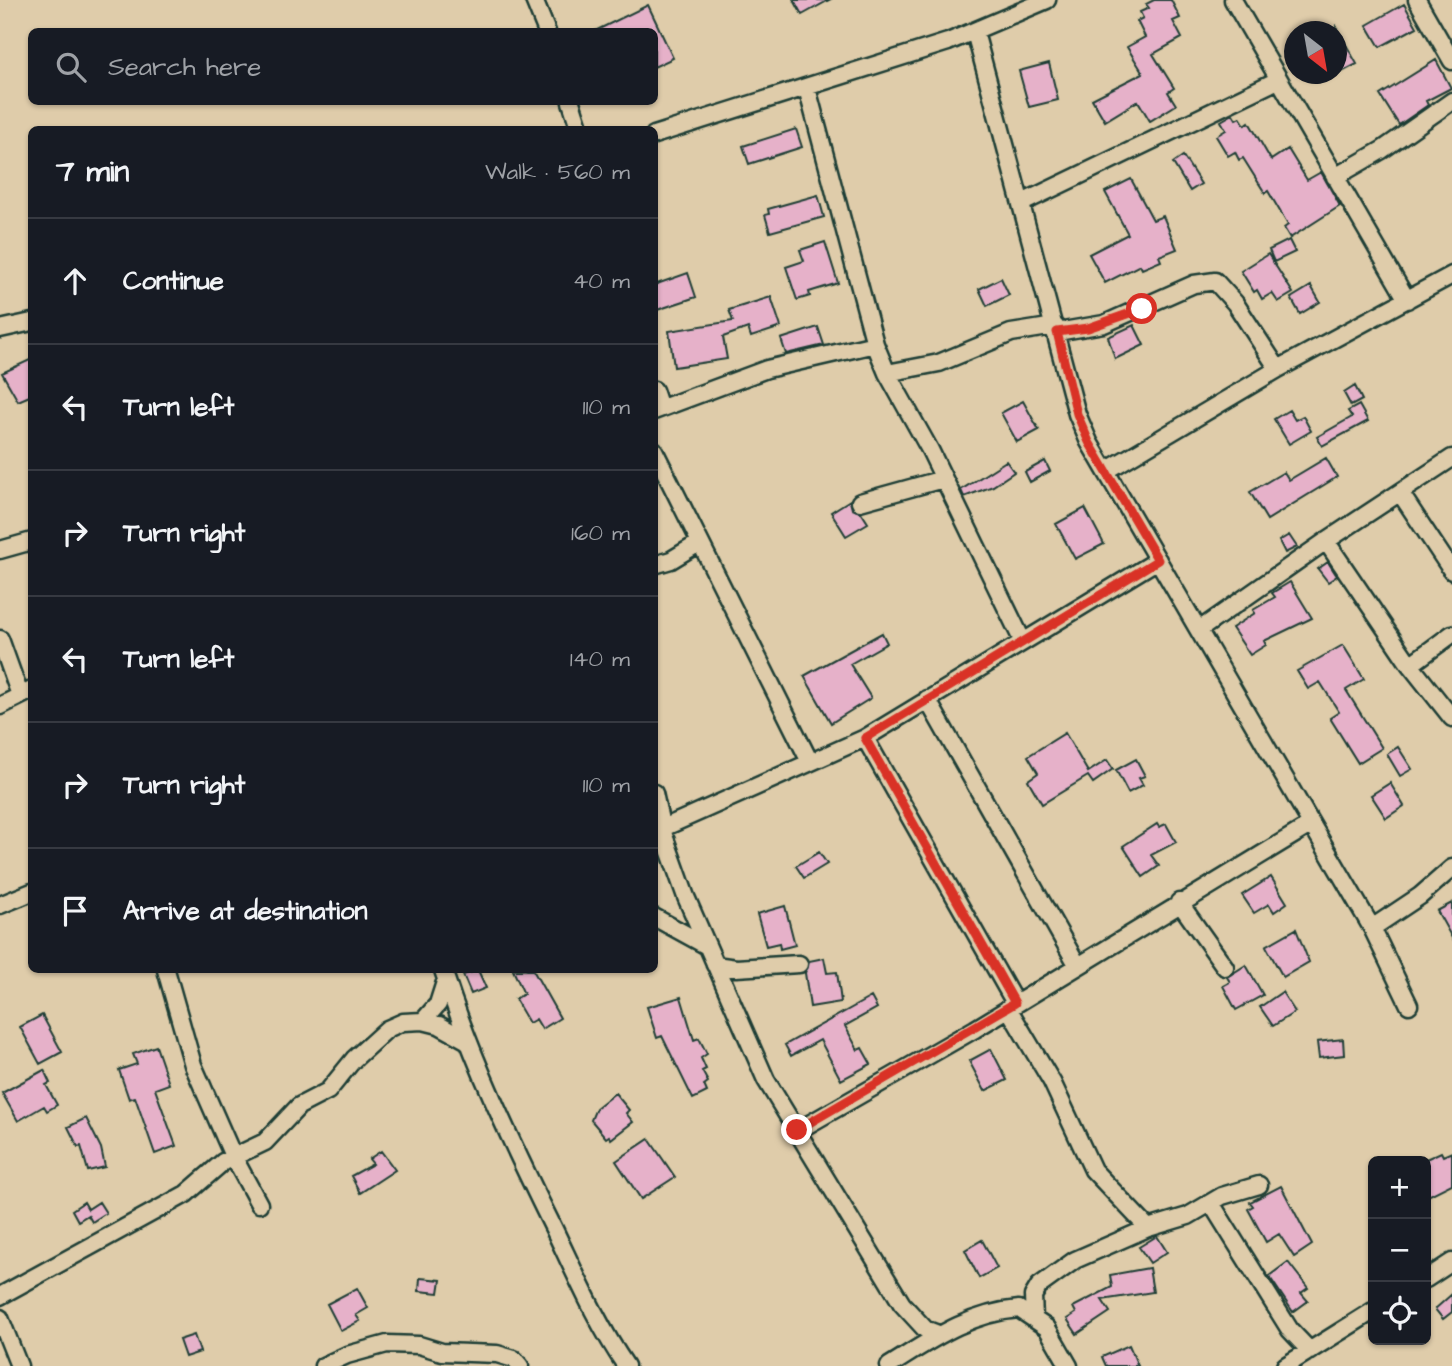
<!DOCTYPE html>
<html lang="en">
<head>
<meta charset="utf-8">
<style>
	body { margin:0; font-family:"Architects Daughter",sans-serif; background:#242831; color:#f1f3f6 }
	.controls { position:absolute; right:21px; bottom:21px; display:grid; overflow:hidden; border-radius:10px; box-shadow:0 2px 5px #0004 }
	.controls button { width:63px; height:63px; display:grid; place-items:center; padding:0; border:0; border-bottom:2px solid #363941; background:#171b24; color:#f1f3f6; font:35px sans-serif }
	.compass { position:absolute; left:1284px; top:21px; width:63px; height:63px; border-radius:50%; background:#171b24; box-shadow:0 2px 5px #0004; rotate:149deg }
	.stop { position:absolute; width:21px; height:21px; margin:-16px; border:5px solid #d93025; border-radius:50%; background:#fff }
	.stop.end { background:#d93025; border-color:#fff; box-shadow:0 2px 7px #0008 }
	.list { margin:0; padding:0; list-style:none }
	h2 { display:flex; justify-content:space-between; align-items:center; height:91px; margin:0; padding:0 28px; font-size:30px }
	h2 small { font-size:23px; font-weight:400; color:#9ea1a6 }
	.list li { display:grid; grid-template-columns:46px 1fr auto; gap:21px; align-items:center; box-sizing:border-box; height:126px; padding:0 28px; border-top:2px solid #363941 }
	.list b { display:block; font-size:26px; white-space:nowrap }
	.list em { font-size:23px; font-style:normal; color:#9ea1a6 }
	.icon { flex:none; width:38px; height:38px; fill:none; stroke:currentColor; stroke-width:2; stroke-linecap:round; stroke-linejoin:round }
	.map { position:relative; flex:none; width:1452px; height:1366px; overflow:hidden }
	.search { position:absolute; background:#171b24; box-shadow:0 2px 5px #0004; left:28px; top:28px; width:630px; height:77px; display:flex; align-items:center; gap:18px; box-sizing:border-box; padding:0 24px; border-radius:10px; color:#9ea1a6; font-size:26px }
	.panel { position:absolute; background:#171b24; box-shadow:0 2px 5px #0004; left:28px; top:126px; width:630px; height:847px; border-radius:10px }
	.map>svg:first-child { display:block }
</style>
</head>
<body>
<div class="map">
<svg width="1452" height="1366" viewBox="0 0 1452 1366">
	<rect width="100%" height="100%" fill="#dfccaa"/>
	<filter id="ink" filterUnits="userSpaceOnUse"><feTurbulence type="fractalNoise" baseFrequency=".0143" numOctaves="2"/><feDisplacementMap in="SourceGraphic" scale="14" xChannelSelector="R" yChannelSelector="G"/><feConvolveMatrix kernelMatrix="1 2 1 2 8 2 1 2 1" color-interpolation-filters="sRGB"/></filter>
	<g filter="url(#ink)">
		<path fill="#e6b1c9" stroke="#1f3d34" stroke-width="2" d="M 794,0 L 829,0 L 802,15 Z
			M 1154,0 L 1171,0 L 1180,18 L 1173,21 L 1182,38 L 1153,54 L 1174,88 L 1168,92 L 1176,105 L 1150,121 L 1138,101 L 1105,121 L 1092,99 L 1143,73 L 1127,47 L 1145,37 L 1137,21 L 1143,18 L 1140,12 L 1149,8 L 1146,4 Z
			M 1404,4 L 1417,27 L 1380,47 L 1367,25 Z
			M 648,5 L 673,58 L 654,67 L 654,32 L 593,32 Z
			M 1336,27 L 1357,64 L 1336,75 Z
			M 1436,60 L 1451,88 L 1426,101 L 1428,105 L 1399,125 L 1380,95 Z
			M 1049,63 L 1058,100 L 1029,107 L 1019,71 Z
			M 1233,114 L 1236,119 L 1240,117 L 1245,125 L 1249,122 L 1271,160 L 1288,149 L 1307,180 L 1321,172 L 1340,206 L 1290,238 L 1284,228 L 1288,225 L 1268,191 L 1265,193 L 1243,158 L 1239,160 L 1235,152 L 1228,156 L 1216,136 L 1226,130 L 1221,121 Z
			M 796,129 L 802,147 L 749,164 L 743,146 Z
			M 1183,156 L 1201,184 L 1190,191 L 1173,163 Z
			M 1131,179 L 1153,220 L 1163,216 L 1177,249 L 1159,256 L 1161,261 L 1142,269 L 1140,265 L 1105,283 L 1089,254 L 1128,234 L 1105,192 Z
			M 818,195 L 824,217 L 770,232 L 765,215 L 769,214 L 768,209 Z
			M 1289,240 L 1295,252 L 1274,262 L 1269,250 Z
			M 825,242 L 838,283 L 809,292 L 810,296 L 797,300 L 786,267 L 804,261 L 800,250 Z
			M 1268,254 L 1293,293 L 1278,302 L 1272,293 L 1262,299 L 1257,290 L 1254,292 L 1241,271 Z
			M 688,273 L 696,297 L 654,311 L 654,285 Z
			M 1001,278 L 1009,295 L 987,306 L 979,289 Z
			M 1311,286 L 1320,302 L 1300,314 L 1291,298 Z
			M 771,297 L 781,327 L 751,337 L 748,328 L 723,337 L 727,359 L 674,367 L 669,331 L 733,321 L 729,310 Z
			M 1134,325 L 1144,345 L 1115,359 L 1108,337 Z
			M 818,327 L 824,345 L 786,354 L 781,339 Z
			M 32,359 L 32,395 L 18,401 L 2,373 Z
			M 1355,386 L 1362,400 L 1351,406 L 1344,393 Z
			M 1023,401 L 1039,430 L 1017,442 L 1001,413 Z
			M 1359,405 L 1368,421 L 1322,446 L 1317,437 L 1352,417 L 1348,411 Z
			M 1289,410 L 1295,420 L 1303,416 L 1311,431 L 1289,444 L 1274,419 Z
			M 1326,458 L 1337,477 L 1267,520 L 1250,492 L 1284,472 L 1289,480 Z
			M 1006,461 L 1014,472 L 993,486 L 964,497 L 961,490 Z
			M 1045,461 L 1050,471 L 1030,482 L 1025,472 Z
			M 850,500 L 852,509 L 861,512 L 868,523 L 846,536 L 831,512 Z
			M 1085,508 L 1104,544 L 1075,559 L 1056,524 Z
			M 1289,535 L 1297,547 L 1285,553 L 1279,541 Z
			M 1328,562 L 1337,576 L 1328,582 L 1318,569 Z
			M 1290,582 L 1312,618 L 1264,641 L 1266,645 L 1250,655 L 1232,628 L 1255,613 L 1253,610 L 1275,597 L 1272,593 Z
			M 882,633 L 887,643 L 850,664 L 871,698 L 831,723 L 804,676 Z
			M 1343,645 L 1364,679 L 1346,690 L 1382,748 L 1358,763 L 1330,718 L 1339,712 L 1320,682 L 1308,689 L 1297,671 Z
			M 1065,733 L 1088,772 L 1107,760 L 1113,769 L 1093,783 L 1088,776 L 1042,804 L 1028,780 L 1038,773 L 1028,756 Z
			M 1398,747 L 1412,769 L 1400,776 L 1387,754 Z
			M 1136,759 L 1145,776 L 1139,778 L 1143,785 L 1128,793 L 1116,770 Z
			M 1390,783 L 1404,806 L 1386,818 L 1371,795 Z
			M 1157,824 L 1159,827 L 1166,824 L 1176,842 L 1151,855 L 1159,866 L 1143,877 L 1123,846 Z
			M 819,852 L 827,864 L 804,878 L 796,866 Z
			M 1271,877 L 1287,903 L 1274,912 L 1269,904 L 1254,913 L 1242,895 Z
			M 1452,903 L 1452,938 L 1437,911 Z
			M 785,906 L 795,945 L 780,949 L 779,943 L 766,946 L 757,914 Z
			M 1296,929 L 1309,962 L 1283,977 L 1266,946 Z
			M 824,958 L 827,973 L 837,972 L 841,1002 L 810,1007 L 805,973 L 809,961 Z
			M 1246,965 L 1263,995 L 1236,1010 L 1223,986 L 1230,982 L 1227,977 Z
			M 478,970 L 486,988 L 471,994 L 463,975 Z
			M 513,970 L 533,970 L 560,1018 L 542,1029 L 536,1019 L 529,1023 L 515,999 L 524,994 Z
			M 1282,992 L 1295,1012 L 1273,1026 L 1260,1007 Z
			M 681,997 L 694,1040 L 699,1038 L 707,1054 L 701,1058 L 706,1069 L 702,1071 L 708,1082 L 704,1085 L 707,1092 L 693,1099 L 662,1036 L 657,1038 L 647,1007 Z
			M 871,997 L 877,1008 L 845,1026 L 858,1050 L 862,1048 L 871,1064 L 841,1080 L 820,1040 L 791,1056 L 785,1045 Z
			M 42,1015 L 62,1052 L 40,1064 L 20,1027 Z
			M 1343,1039 L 1344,1055 L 1319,1058 L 1317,1042 Z
			M 156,1046 L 169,1084 L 155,1089 L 176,1146 L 155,1154 L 135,1097 L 129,1099 L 119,1070 L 137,1064 L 133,1054 Z
			M 991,1049 L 1007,1080 L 985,1091 L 969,1061 Z
			M 44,1070 L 50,1083 L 46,1085 L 57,1105 L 47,1111 L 44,1106 L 18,1121 L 2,1093 Z
			M 615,1093 L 629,1110 L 626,1113 L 633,1122 L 611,1139 L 609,1136 L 606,1138 L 591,1120 L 596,1108 Z
			M 86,1118 L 101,1148 L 105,1167 L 88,1171 L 81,1146 L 78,1147 L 68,1127 Z
			M 649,1139 L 675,1177 L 641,1199 L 616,1161 Z
			M 381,1151 L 395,1170 L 360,1193 L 351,1176 L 373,1164 L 369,1159 Z
			M 1441,1152 L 1443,1156 L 1452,1152 L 1452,1184 L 1426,1197 L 1426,1159 Z
			M 1281,1186 L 1312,1245 L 1294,1257 L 1279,1234 L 1266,1242 L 1248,1209 L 1253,1206 L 1250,1202 Z
			M 84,1202 L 88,1209 L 99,1202 L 106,1213 L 92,1222 L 88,1215 L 78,1221 L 72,1210 Z
			M 1157,1236 L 1167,1252 L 1150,1263 L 1139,1247 Z
			M 982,1240 L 997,1268 L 979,1278 L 965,1250 Z
			M 1288,1262 L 1308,1288 L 1301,1293 L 1308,1301 L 1293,1312 L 1269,1276 Z
			M 1149,1268 L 1153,1292 L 1102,1300 L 1110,1312 L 1077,1334 L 1067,1319 L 1076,1313 L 1073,1307 L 1112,1287 L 1110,1275 Z
			M 420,1278 L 441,1280 L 439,1293 L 419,1291 Z
			M 357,1288 L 368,1308 L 356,1315 L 360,1321 L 341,1331 L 327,1304 Z
			M 1452,1294 L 1452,1312 L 1443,1319 L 1435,1309 Z
			M 194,1335 L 200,1352 L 185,1357 L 179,1340 Z
			M 1129,1345 L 1138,1366 L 1106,1366 L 1102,1357 Z"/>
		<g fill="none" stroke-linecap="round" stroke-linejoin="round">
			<g stroke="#1f3d34" stroke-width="21">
				<path id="minor" d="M 534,0 L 547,32
					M 1233,0 L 1407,300
					M 1417,0 L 1452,61
					M 975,32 L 1077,414 L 1089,442 L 1372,928 L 1409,1005
					M 807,88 L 875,344 L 887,373 L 930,450 L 1022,640
					M 571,102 L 580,130
					M 654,135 L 948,42 L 1047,0
					M 1335,177 L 1382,150 L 1452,101
					M 1022,203 L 1278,80
					M 0,329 L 32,322
					M 1057,332 L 1104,324 L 1194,284 L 1215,281 L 1235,303 L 1278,369
					M 887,373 L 939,363 L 1011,333 L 1055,326
					M 654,390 L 660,408
					M 654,411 L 767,369 L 875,344
					M 654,450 L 810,762
					M 1106,471 L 1278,369 L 1452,275
					M 1401,494 L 1452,571
					M 860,502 L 943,479
					M 1326,541 L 1410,665 L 1452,718
					M 0,550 L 32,541
					M 654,565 L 671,560 L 699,543
					M 1199,630 L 1326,541 L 1452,458
					M 0,639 L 20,695
					M 1410,665 L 1452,634
					M 927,699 L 1078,966
					M 0,706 L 32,690
					M 865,738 L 1015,1003
					M 654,793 L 662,830 L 686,897 L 766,1080 L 902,1304 L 925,1329 L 938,1334
					M 654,832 L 865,738 L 1158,560
					M 1179,902 L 1225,967
					M 0,905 L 32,892
					M 654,917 L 707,946
					M 1372,928 L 1420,896 L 1452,868
					M 715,965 L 736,968 L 799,964
					M 166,970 L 193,1065 L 233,1156 L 259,1204
					M 443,970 C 472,1060 512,1144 554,1229 C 576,1275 597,1324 626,1366
					M 1008,1008 L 1052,1082 L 1093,1170 L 1148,1228
					M 423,1021 L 438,1004 L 446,979
					M 797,1131 L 975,1029 L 1310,825
					M 1211,1203 L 1290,1330 L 1310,1351
					M 1426,1279 L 1452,1262
					M 0,1296 L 186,1194 L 223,1162 L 265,1142 L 299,1106 L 328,1091 L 354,1059 L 387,1029 L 403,1022 L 423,1021 L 439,1025 L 466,1040
					M 0,1318 L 19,1366
					M 1034,1318 L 1033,1296 L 1039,1286 L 1075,1260 L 1148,1228 L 1188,1216 L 1222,1196 L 1259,1185
					M 323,1366 L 347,1355 L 387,1344 L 419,1345 L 442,1352 L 497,1354 L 514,1359 L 520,1366
					M 889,1366 C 931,1340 969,1313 1019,1309 L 1047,1328 L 1069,1366
					M 1285,1366 L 1373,1311"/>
			</g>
			<use href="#minor" stroke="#dfccaa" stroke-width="16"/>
		</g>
	</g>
	<g fill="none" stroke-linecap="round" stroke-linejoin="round" filter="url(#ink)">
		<path stroke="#d93025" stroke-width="9" d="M 797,1130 L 1015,1003 L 865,738 L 1158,560 L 1089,442 L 1077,414 L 1057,332 L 1088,328 L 1142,309"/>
	</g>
</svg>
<div class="controls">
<button>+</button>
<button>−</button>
<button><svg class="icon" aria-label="locate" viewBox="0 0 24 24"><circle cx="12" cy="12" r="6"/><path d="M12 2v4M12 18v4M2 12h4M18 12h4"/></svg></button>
</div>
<svg class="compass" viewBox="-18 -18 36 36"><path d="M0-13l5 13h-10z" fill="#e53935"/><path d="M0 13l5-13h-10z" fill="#9ea1a6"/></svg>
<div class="stop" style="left:1142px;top:309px"></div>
<div class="stop end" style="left:797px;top:1130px"></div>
<div class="search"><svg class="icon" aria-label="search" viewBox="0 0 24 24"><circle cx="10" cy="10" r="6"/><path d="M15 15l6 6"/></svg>Search here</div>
<section class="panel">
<h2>7 min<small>Walk · 560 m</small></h2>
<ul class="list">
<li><svg class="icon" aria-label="ahead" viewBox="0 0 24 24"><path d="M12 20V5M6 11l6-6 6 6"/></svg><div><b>Continue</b></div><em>40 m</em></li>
<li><svg class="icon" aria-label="left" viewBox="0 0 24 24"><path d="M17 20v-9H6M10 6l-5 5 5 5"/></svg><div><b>Turn left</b></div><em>110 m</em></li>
<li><svg class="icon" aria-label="right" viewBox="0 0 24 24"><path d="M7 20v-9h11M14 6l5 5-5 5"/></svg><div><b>Turn right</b></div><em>160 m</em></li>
<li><svg class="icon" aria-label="left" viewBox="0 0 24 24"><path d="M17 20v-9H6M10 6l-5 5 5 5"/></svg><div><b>Turn left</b></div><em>140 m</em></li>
<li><svg class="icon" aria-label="right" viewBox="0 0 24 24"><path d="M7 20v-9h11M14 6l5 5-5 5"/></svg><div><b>Turn right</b></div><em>110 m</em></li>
<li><svg class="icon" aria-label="arrive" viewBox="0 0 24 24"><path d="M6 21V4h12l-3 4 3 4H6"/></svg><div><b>Arrive at destination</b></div></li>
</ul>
</section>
</div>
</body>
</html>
